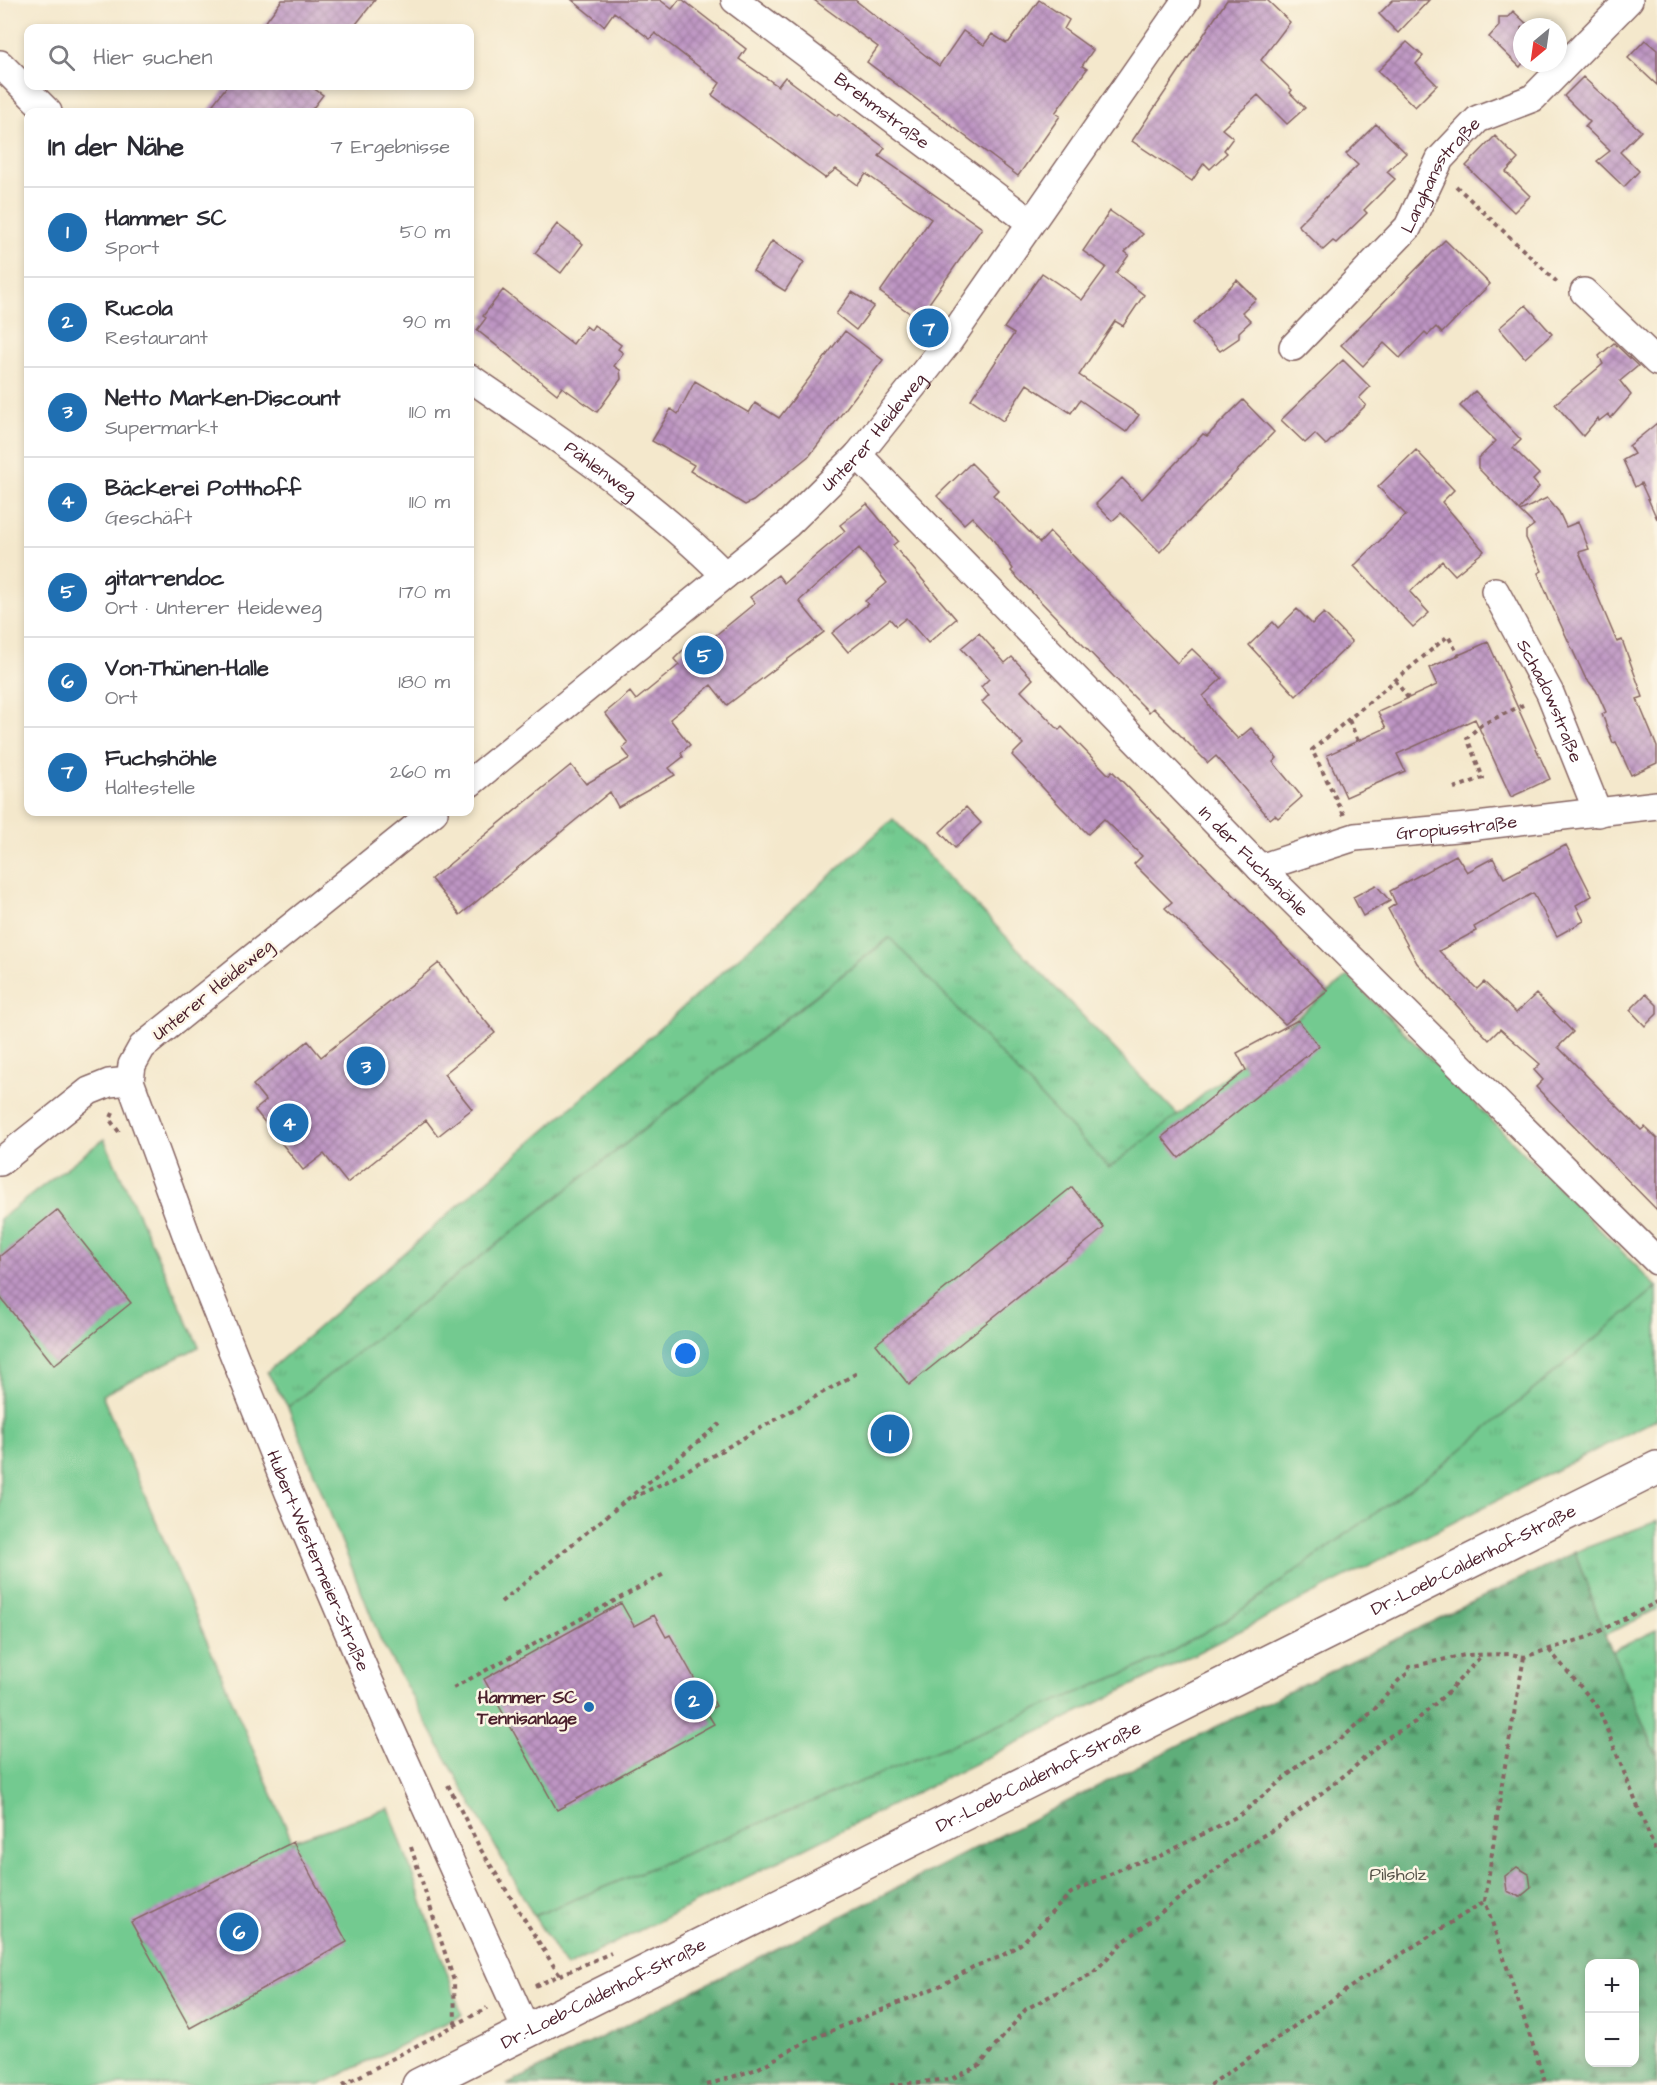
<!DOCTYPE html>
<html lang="de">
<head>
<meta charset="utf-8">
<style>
	body { margin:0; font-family:"Architects Daughter",sans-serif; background:#f7f7f7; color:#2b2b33 }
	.controls { position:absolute; right:18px; bottom:18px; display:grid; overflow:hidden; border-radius:12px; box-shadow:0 3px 9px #0003 }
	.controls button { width:54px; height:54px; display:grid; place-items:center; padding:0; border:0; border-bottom:2px solid #e1e1e2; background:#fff; color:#2b2b33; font:30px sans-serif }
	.compass { position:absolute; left:1513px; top:18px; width:54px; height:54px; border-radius:50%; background:#fff; box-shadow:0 3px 9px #0003; rotate:209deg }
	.you { position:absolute; left:686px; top:1354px; width:21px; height:21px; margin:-15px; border:4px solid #fff; border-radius:50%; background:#1a73e8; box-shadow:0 0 0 9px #1a73e833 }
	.badge { display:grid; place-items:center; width:39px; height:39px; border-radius:50%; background:#1f6fb2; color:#fff; font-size:20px; font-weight:700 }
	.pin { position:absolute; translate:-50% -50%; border:3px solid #fff; box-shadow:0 2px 6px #0006 }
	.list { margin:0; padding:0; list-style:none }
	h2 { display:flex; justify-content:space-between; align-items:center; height:78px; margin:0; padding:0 24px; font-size:26px }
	h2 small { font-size:20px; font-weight:400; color:#7c7c81 }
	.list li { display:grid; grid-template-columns:39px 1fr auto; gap:18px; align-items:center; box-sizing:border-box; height:90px; padding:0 24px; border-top:2px solid #e1e1e2 }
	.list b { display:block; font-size:22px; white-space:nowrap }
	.list p { margin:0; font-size:20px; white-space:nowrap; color:#7c7c81 }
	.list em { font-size:20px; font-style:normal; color:#7c7c81 }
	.icon { flex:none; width:33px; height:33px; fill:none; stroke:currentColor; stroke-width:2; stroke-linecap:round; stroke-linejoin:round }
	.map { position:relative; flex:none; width:1657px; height:2085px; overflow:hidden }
	.search { position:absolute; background:#fff; box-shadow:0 3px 9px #0003; left:24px; top:24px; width:450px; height:66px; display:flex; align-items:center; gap:15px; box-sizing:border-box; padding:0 21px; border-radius:12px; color:#7c7c81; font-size:22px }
	.panel { position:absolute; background:#fff; box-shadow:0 3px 9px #0003; left:24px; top:108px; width:450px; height:708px; border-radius:12px }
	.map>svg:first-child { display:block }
</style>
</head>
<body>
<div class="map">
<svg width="1657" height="2085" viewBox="0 0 1657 2085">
	<defs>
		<pattern id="grass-tufts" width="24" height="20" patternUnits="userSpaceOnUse" patternTransform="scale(1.5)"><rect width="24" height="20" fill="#73ca90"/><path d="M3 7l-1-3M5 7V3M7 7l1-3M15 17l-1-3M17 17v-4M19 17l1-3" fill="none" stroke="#65ad7c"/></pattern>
		<pattern id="forest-firs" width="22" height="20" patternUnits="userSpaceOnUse" patternTransform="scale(1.5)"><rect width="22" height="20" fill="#5eae7a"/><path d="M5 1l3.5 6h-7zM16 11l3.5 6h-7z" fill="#508d64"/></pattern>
		<pattern id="building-cross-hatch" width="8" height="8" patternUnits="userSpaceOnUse" patternTransform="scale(1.5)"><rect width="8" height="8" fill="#bd95c3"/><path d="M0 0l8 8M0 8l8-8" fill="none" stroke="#9c799f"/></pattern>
	</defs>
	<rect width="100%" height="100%" fill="#fcf5e5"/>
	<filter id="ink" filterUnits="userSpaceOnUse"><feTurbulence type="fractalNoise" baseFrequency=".0167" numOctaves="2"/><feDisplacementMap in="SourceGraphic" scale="12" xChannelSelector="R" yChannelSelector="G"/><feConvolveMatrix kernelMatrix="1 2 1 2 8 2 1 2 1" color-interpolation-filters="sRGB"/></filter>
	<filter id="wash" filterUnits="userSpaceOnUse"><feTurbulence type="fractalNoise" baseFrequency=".008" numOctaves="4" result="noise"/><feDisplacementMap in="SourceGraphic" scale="24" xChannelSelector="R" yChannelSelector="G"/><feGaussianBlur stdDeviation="1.35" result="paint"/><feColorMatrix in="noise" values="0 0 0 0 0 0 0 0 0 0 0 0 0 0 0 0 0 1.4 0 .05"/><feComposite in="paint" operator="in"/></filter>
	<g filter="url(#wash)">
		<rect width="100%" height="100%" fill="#f4e8cc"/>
		<path fill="url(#grass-tufts)" stroke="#5e745e" stroke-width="1.5" d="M 893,819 L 1178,1115 L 1109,1168 L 889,938 L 288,1407 L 267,1372 L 583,1097 Z
			M 1657,1287 L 1657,1419 L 1155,1674 L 566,1967 L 534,1916 L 1159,1659 L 1237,1613 L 1449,1460 Z
			M 1657,1521 L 1657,1610 L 1605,1635 L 1575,1552 Z
			M 1657,1630 L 1657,1756 L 1612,1651 Z"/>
		<path fill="url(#forest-firs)" stroke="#546652" stroke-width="1.5" fill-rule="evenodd" d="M 1575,1552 L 1605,1635 L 1657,1756 L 1657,2085 L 507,2085 L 1185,1742 ZM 1590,1964 L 1634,1964 L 1634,2062 L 1590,2062 Z"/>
		<path fill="#73ca90" stroke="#5e745e" stroke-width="1.5" d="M 890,938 L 1109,1168 L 1178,1115 L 1348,976 L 1657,1287 L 1449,1460 L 1237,1613 L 1159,1659 L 534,1916 L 381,1641 L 288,1407 Z
			M 104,1139 L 199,1347 L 102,1395 L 292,1841 L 389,1808 L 462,2015 L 320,2085 L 0,2085 L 0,1219 Z"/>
		<g id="blocks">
			<path fill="url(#building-cross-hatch)" d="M 282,0 L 375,0 L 353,28 L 261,28 Z
				M 572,0 L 660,0 L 672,9 L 679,0 L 683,0 L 746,49 L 739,59 L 778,86 L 785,77 L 837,116 L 839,114 L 885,148 L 879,156 L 982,228 L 918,319 L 880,292 L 931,219 L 866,174 L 858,185 L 836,169 L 825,178 L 712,95 L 720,83 L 655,33 L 650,39 L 614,12 L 604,26 Z
				M 814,0 L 855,0 L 939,66 L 963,31 L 984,45 L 992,34 L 1006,43 L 1009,42 L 1039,0 L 1069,20 L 1064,29 L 1093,50 L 1082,66 L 1087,69 L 1055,113 L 1060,116 L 1018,176 L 867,62 L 878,47 Z
				M 1227,0 L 1267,0 L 1290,22 L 1261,60 L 1292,90 L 1290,93 L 1305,108 L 1287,124 L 1258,95 L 1222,129 L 1233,138 L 1224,150 L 1227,153 L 1210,169 L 1204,163 L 1192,181 L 1132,141 Z
				M 1393,0 L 1429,0 L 1398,33 L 1379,14 Z
				M 1513,11 L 1530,27 L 1522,27 L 1523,63 L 1520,67 L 1489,37 L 1499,26 L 1499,17 L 1508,17 Z
				M 1645,40 L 1657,50 L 1657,85 L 1628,58 Z
				M 1407,42 L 1423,56 L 1416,64 L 1437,85 L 1415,107 L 1378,71 Z
				M 1583,77 L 1641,131 L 1620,152 L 1639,171 L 1624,187 L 1597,161 L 1610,151 L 1585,127 L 1590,122 L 1564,96 Z
				M 227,86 L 310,86 L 323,95 L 310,112 L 207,112 Z
				M 1376,124 L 1406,153 L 1387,172 L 1395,179 L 1364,210 L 1367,213 L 1336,243 L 1333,241 L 1323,250 L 1298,225 L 1358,165 L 1346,154 Z
				M 1495,136 L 1518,159 L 1506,172 L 1530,196 L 1514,212 L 1466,166 Z
				M 1110,211 L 1143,234 L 1125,252 L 1129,255 L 1116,273 L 1144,295 L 1123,326 L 1115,321 L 1079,375 L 1139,415 L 1126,432 L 1080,400 L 1071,413 L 1027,384 L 1003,421 L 971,399 L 1014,334 L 1004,328 L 1042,273 L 1082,300 L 1106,267 L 1083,251 Z
				M 557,224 L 583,244 L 561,273 L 535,253 Z
				M 1445,240 L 1490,284 L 1442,333 L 1436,327 L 1428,335 L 1425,332 L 1400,358 L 1384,343 L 1363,366 L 1341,345 Z
				M 772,241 L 804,262 L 785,291 L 753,271 Z
				M 1237,280 L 1256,299 L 1242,312 L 1251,321 L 1239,332 L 1239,338 L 1220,351 L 1193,323 Z
				M 503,290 L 573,344 L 586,326 L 591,330 L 594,325 L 621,345 L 618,349 L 623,353 L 614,366 L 620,370 L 621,379 L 597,412 L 562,387 L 557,394 L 477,330 L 486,318 L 483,316 Z
				M 852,292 L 874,306 L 856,330 L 836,314 Z
				M 1526,305 L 1552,334 L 1525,358 L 1499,328 Z
				M 845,331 L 883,360 L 810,455 L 753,501 L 745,505 L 690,471 L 694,465 L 652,441 L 671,409 L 678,414 L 695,381 L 749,413 L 755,403 L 779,418 Z
				M 1614,343 L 1638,366 L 1620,381 L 1631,395 L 1611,418 L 1608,414 L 1599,421 L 1598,418 L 1583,436 L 1555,404 L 1603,364 L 1599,356 Z
				M 1343,360 L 1370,387 L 1359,398 L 1366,405 L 1326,445 L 1315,434 L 1305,443 L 1281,420 Z
				M 1475,391 L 1521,440 L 1513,448 L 1539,474 L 1533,480 L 1539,487 L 1519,510 L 1478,468 L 1478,459 L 1496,441 L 1460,406 Z
				M 1243,400 L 1274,432 L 1160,552 L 1121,513 L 1112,521 L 1096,504 L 1122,478 L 1142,499 L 1203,434 L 1207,436 Z
				M 1657,423 L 1657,519 L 1641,483 L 1635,487 L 1623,460 L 1634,454 L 1629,446 Z
				M 1416,450 L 1454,490 L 1442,502 L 1484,551 L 1455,575 L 1442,561 L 1410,592 L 1429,613 L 1413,627 L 1354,566 L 1406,515 L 1378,487 Z
				M 971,463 L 998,490 L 993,495 L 1040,543 L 1050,532 L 1177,663 L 1192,649 L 1222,678 L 1203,696 L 1216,716 L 1238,739 L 1251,728 L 1277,758 L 1273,762 L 1302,797 L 1278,818 L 1275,815 L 1270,819 L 1216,756 L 1208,763 L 1153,708 L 1149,712 L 1119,682 L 1011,571 L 1013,569 L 992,538 L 972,517 L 964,524 L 937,496 Z
				M 1547,498 L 1559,512 L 1566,527 L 1578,522 L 1589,549 L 1579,552 L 1617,642 L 1622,640 L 1643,697 L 1637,699 L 1657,747 L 1657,763 L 1631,775 L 1616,742 L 1613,743 L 1602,714 L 1606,712 L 1596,690 L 1585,677 L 1549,599 L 1538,573 L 1542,571 L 1526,538 L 1526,531 L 1534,525 L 1520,511 Z
				M 867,504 L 898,541 L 893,545 L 956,619 L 928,643 L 906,618 L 896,626 L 890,619 L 848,652 L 832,633 L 868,604 L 865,601 L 887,583 L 859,548 L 799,601 L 824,632 L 727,705 L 711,685 L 670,719 L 690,745 L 681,753 L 683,757 L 669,768 L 675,775 L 618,807 L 610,792 L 460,915 L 431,879 L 571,765 L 586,784 L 630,758 L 622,748 L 628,743 L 605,713 L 630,692 L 636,700 L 679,665 L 674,659 L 682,651 L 705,633 L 711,639 L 755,603 L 750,597 L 778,575 L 784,583 L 845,531 L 840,525 Z
				M 1297,609 L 1312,624 L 1324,613 L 1352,642 L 1296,696 L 1249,645 L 1273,622 L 1278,628 Z
				M 979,633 L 1005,663 L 1012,657 L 1033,679 L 1021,691 L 1059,730 L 1062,727 L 1109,775 L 1112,771 L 1328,991 L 1285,1024 L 1165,908 L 1172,902 L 1134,864 L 1142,856 L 1104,819 L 1088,834 L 1060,806 L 1012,755 L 1023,744 L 982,702 L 989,695 L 981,687 L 989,679 L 961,648 Z
				M 1488,642 L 1550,779 L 1511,797 L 1475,719 L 1397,754 L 1405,771 L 1346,797 L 1327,755 L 1386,728 L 1378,712 L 1437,685 L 1429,668 Z
				M 966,807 L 981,823 L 955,848 L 940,832 Z
				M 1566,845 L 1592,896 L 1576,905 L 1584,921 L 1557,936 L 1533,893 L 1474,927 L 1476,931 L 1439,951 L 1477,989 L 1484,982 L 1516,1013 L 1536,994 L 1573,1032 L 1558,1047 L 1641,1130 L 1645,1127 L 1657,1139 L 1657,1210 L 1536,1087 L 1543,1080 L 1534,1070 L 1540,1064 L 1500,1029 L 1489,1040 L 1417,963 L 1388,909 L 1396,904 L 1390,891 L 1456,855 L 1467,872 L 1493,858 L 1504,878 Z
				M 1376,885 L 1390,901 L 1363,916 L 1353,897 Z
				M 439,963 L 495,1033 L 444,1074 L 472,1109 L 438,1136 L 426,1120 L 347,1183 L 324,1154 L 303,1170 L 255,1110 L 266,1101 L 253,1085 L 308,1041 L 321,1057 Z
				M 1646,994 L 1657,1005 L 1657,1014 L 1645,1026 L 1630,1010 Z
				M 1298,1020 L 1319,1046 L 1179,1158 L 1162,1137 L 1246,1070 L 1237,1053 Z
				M 1072,1187 L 1104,1228 L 909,1385 L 876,1344 Z
				M 57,1210 L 131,1303 L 54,1365 L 0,1297 L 0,1256 Z
				M 621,1603 L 634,1626 L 654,1615 L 666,1637 L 670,1635 L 698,1685 L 703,1682 L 716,1706 L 706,1711 L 714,1724 L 557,1810 L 484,1679 Z
				M 293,1842 L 347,1942 L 190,2028 L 131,1922 Z
				M 1517,1867 L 1529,1874 L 1531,1888 L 1520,1897 L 1507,1891 L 1505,1876 Z"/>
		</g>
	</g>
	<g filter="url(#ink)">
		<use href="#blocks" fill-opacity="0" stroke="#866563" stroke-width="1.5"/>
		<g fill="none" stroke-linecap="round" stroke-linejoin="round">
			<g stroke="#866563" stroke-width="30">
				<g id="minor">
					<path id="s1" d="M 735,0 L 1030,222"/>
					<path d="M 0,64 L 48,112"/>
					<path d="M 1584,292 L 1657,362"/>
					<path id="s2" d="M 1293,347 L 1408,227 L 1440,159 L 1478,119 L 1533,98 L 1629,0"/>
					<path id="s3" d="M 470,378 C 558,438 649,499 725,575"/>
					<path id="s4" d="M 858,455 L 1260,868 L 1657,1261"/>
					<path id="s5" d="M 1495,591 L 1550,693 L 1598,813"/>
					<path id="s6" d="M 470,783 L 788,524 L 858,455 L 949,341 L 1186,0"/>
					<path id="s7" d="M 434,812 L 142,1047 L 132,1065 L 130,1081 L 190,1245 L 289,1493 L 370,1683 L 527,2032"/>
					<path id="s8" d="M 1260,868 L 1355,837 L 1468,827 L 1657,805"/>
					<path d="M 0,1162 L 89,1091 L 109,1083 L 130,1081"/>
				</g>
			</g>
			<g stroke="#866563" stroke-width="36">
				<g id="major">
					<path id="s9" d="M 419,2085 L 1657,1468"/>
				</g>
			</g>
			<path stroke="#866563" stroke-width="4" stroke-dasharray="4.5 4.5" stroke-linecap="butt" d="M 1456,186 L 1559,284
				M 1395,680 L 1408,698
				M 1349,720 L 1358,741
				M 1454,788 L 1483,778 L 1467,738 L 1481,725 L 1525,704
				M 1344,815 L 1312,750 L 1448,636 L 1459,656
				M 113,1113 L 110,1120 L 119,1132
				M 632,1498 L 670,1480 L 857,1373
				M 501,1602 L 720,1424
				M 1549,1650 L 1598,1707 L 1657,1855
				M 1524,1657 L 1503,1777 L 1485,1901 L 1546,2085
				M 453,1688 L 666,1573
				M 448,1785 L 481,1850 L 560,1976
				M 411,1847 L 454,1981 L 455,2023
				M 535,1986 L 611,1953
				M 343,2085 L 487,2008
				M 707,2085 L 757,2069 L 807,2041 L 944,1984 L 973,1967 L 1000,1957 L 1022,1943 L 1071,1893 L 1129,1865 L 1158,1857 L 1240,1815 L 1307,1759 L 1341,1739 L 1374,1710 L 1399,1680 L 1408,1673 L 1409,1667 L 1465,1655 L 1511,1654 L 1524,1657 L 1588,1637 L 1657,1602
				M 890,2085 L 951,2079 L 979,2066 L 1026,2009 L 1093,1973 L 1122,1943 L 1249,1844 L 1281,1825 L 1351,1770 L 1385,1739 L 1415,1722 L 1449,1691 L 1481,1656
				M 1210,2085 L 1359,1981 L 1485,1901"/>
			<use href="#minor" stroke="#fff" stroke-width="27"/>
			<use href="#major" stroke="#fff" stroke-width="33"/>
		</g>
	</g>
	<circle fill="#1f6fb2" stroke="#fcf5e5" stroke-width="2" cx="589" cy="1707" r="6"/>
	<g text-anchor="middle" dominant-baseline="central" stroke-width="5" stroke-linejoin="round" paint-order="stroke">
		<g font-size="18" fill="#4a1f2b" stroke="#fcf5e5">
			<text stroke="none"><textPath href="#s1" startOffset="184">Brehmstraße</textPath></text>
			<text stroke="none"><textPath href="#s2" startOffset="228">Langhansstraße</textPath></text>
			<text stroke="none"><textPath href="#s6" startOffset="536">Unterer Heideweg</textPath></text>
			<text stroke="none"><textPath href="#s3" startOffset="160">Pählenweg</textPath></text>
			<text stroke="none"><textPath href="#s5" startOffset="123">Schadowstraße</textPath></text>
			<text stroke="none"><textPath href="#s8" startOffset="202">Gropiusstraße</textPath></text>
			<text stroke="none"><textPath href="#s4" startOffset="567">In der Fuchshöhle</textPath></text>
			<text transform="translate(213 990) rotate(-39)">Unterer Heideweg</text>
			<text stroke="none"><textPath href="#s7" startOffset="927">Hubert-Westermeier-Straße</textPath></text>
			<text stroke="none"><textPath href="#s9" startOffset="1178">Dr.-Loeb-Caldenhof-Straße</textPath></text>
			<text stroke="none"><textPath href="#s9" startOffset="692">Dr.-Loeb-Caldenhof-Straße</textPath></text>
			<text stroke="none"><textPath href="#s9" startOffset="206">Dr.-Loeb-Caldenhof-Straße</textPath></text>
		</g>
		<g font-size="18" font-weight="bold" fill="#4a1f2b" stroke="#fcf5e5" text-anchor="end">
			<text x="577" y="1697">Hammer SC<tspan x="577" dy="21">Tennisanlage</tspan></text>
		</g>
		<g font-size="18" fill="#565249" stroke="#fcf5e5">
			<text x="1398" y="1874">Pilsholz</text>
		</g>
	</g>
</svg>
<div class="controls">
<button>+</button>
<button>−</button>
</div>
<svg class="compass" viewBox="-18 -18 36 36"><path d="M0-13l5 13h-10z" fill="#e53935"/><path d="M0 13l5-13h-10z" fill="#7c7c81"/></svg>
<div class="you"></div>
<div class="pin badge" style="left:890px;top:1434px">1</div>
<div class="pin badge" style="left:694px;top:1700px">2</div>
<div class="pin badge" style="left:366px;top:1066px">3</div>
<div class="pin badge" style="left:289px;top:1123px">4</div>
<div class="pin badge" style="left:704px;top:655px">5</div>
<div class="pin badge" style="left:239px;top:1932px">6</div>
<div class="pin badge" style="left:929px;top:328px">7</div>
<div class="search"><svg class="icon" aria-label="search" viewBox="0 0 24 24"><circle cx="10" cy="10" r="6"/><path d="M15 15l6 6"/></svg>Hier suchen</div>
<section class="panel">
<h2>In der Nähe<small>7 Ergebnisse</small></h2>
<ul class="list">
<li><span class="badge">1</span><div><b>Hammer SC</b><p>Sport</p></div><em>50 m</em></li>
<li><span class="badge">2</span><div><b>Rucola</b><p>Restaurant</p></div><em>90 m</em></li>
<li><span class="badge">3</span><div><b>Netto Marken-Discount</b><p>Supermarkt</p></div><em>110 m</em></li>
<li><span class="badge">4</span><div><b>Bäckerei Potthoff</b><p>Geschäft</p></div><em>110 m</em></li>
<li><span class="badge">5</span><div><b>gitarrendoc</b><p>Ort · Unterer Heideweg</p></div><em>170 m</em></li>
<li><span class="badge">6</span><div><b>Von-Thünen-Halle</b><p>Ort</p></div><em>180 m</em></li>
<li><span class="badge">7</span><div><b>Fuchshöhle</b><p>Haltestelle</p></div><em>260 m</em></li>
</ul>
</section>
</div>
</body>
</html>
